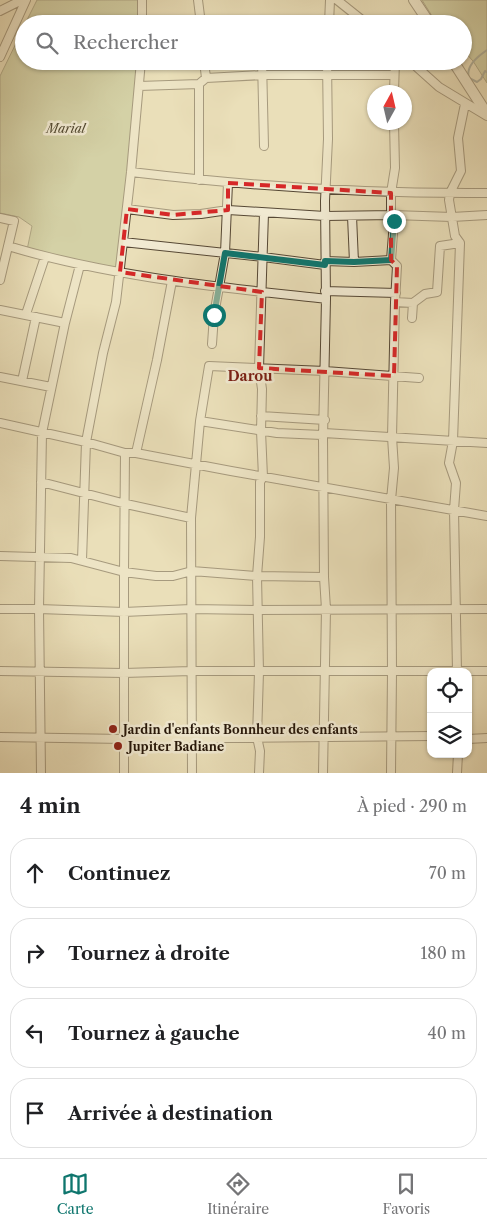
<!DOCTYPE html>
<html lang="fr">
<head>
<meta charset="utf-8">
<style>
	body { margin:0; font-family:"Libre Caslon Text",serif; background:#f6f6f6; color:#202124 }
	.controls { position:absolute; right:15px; bottom:15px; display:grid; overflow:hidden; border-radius:10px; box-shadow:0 1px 4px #0004 }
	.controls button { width:45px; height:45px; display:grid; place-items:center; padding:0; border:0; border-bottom:1px solid #e0e0e0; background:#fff; color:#202124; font:25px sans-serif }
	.compass { position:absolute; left:367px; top:85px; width:45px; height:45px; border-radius:50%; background:#fff; box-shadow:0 1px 4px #0004; rotate:8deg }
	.stop { position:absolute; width:15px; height:15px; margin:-11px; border:4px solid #0f766e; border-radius:50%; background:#fff }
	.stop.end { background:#0f766e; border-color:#fff; box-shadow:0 1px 5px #0008 }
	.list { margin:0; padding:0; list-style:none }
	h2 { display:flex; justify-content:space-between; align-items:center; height:65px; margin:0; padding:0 20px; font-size:21px }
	h2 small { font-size:16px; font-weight:400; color:#757577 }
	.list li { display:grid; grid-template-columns:32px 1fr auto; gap:15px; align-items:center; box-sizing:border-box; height:70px; margin:0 10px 10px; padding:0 10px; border:1px solid #e0e0e0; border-radius:20px }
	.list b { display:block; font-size:19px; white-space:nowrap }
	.list em { font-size:16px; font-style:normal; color:#757577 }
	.icon { flex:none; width:28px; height:28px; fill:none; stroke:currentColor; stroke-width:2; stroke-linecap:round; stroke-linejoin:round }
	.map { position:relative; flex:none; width:487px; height:773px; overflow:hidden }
	.search { position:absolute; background:#fff; box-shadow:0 1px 4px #0004; left:15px; right:15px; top:15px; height:55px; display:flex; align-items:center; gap:12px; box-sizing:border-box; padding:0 18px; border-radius:28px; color:#757577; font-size:19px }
	.sheet { height:385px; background:#fff }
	nav { display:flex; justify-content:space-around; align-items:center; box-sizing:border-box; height:70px; border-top:1px solid #e0e0e0; background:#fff; font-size:14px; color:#757577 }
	nav a { display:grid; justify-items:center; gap:2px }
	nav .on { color:#0f766e }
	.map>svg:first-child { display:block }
</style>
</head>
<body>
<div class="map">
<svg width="487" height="773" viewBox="0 0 487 773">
	<rect width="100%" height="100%" fill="#eadfb9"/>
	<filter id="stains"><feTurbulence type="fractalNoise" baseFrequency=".004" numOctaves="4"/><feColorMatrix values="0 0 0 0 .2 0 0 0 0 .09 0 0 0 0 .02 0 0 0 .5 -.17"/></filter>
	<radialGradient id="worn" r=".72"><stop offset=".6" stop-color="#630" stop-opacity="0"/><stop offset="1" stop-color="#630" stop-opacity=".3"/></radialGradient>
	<path fill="#bac18e" stroke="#706c4c" d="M 37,0 L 138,0 L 138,24 L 25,24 Z
		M 422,0 L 487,0 L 487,83 L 473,61 L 463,50 L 463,24 L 437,24 Z
		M 24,27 L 24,61 L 139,61 L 119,270 L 27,250 L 32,226 L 19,217 L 0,213 L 0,76 Z"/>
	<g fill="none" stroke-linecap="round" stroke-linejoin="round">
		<path stroke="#6c7873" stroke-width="2" d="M 487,50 C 478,56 465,66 469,78 L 477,82 L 481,79 L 485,71 L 487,72"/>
		<g stroke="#564835" stroke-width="10">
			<path id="minor" d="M 142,0 L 142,24
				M 198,0 L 201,24
				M 337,0 L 367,24
				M 0,11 L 22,0
				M 329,24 L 330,0
				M 0,57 L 26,0
				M 204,61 L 206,78
				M 262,61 L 264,146
				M 410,61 L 439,87 L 487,116
				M 199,84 L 199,180
				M 139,86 L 199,84 L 206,78 L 263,75 L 394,75
				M 394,92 L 395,61
				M 131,172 C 249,186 368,194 487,193
				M 127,209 L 173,215 L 201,214 L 228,210 L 325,216 L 393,215 L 452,217 L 487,215
				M 352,216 L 354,262
				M 0,218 L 14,221 L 0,280
				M 123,242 L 263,257 L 325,265
				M 8,246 C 111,277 219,287 326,299
				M 391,260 L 394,221 L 393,215 L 391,215 L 391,193 L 395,168 L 394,122
				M 325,261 L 354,262 L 391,260 L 397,266 L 395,302 L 413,303 L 425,294 L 437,292 L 440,246 L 460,243
				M 325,291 L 396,293
				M 0,310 L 65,323
				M 26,314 L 45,257
				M 412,318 L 413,303
				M 212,344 L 214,315 L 225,253 L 228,183
				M 0,377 L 51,387
				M 22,381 L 36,317
				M 261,416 L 325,420
				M 200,421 L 277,433 L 322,435 L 324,433 L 487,443
				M 0,423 L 86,442 L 125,453 L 136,453 L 231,471 L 487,516
				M 136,453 L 157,360 L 172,281
				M 41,482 L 126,504 L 191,518
				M 0,556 L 71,558 L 124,572 L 156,576 L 173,576 L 192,571 L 257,576 L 324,577
				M 82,560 L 86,442 L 103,353 L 116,302 L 131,172 L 141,61
				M 0,609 L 39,609 L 124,612 L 191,609 L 257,610 L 487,609
				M 0,671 L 124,673 L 191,671 L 487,671
				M 457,672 L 454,510 L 456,483 L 449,463 L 453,441 L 460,243 L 455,236 L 449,200 L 450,193 L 461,171 L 458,138 L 465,104
				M 0,737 L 124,739 L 431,736
				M 468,739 L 487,738
				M 41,773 L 39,609 L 42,433 L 65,323 L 80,265
				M 124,773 L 124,572 L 125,453
				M 192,773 L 191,518 L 200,421 L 209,366 L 325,371 L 419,378
				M 259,773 L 260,751 L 257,737 L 259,672 L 257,576 L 260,537 L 260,482 L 263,477 L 261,431 L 262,389 L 259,368 L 264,213
				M 323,773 L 326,609 L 324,577 L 323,438 L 326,299 L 325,201 L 328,139 L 327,61
				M 391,773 L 392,672 L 391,500 L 394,468 L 392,437 L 395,302
				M 457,773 L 458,754"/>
		</g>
		<g stroke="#564835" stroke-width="12">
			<path id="tertiary" d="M 414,0 L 430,24
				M 453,61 L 487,114"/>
		</g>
		<use href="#minor" stroke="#f1ead2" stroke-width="8"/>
		<use href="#tertiary" stroke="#f1ead2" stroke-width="10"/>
	</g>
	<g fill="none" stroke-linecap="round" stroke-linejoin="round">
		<path stroke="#0f766e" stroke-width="6" d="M 214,315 L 225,253 L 325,265 L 325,261 L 354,262 L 391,260 L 394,221"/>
	</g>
	<path d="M0 0H487V773H0ZM 228,183 L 391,193 L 391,260 L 397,266 L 394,376 L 259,368 L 262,292 L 120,272 L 127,209 L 173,215 L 228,210 Z" fill="#eadfb9" fill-opacity=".55" fill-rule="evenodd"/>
	<path fill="none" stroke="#d62828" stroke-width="4" stroke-dasharray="10 6" stroke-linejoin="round" d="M 228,183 L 391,193 L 391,260 L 397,266 L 394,376 L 259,368 L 262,292 L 120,272 L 127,209 L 173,215 L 228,210 Z"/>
	<g fill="#8f2418" stroke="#f1ead2" stroke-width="2">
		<circle cx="113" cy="729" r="5"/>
		<circle cx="118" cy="746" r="5"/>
	</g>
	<g text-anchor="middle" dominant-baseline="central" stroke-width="5" stroke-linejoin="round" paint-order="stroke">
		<g font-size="12" font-style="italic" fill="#524931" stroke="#f1ead2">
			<text x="66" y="128">Marial</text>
		</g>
		<g font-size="12" font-weight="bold" fill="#251609" stroke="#f1ead2" text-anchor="start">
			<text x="123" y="729">Jardin d'enfants Bonnheur des enfants</text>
			<text x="128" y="746">Jupiter Badiane</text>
		</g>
		<g font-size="14" font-weight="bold" fill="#7a1f14" stroke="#f1ead2">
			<text x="250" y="376">Darou</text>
		</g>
	</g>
	<rect width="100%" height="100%" filter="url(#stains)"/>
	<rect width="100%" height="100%" fill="url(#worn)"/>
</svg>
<div class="controls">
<button><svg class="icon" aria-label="locate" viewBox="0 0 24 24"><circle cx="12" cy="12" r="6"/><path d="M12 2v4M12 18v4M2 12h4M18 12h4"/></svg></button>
<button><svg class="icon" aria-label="layers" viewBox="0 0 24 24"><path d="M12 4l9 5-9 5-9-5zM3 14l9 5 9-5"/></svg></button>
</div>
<svg class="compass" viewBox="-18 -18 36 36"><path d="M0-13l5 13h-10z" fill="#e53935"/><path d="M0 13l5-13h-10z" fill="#757577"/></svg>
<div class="stop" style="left:214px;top:315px"></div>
<div class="stop end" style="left:394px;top:221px"></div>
<div class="search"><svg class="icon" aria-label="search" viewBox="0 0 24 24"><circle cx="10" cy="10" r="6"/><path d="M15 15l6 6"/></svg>Rechercher</div>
</div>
<section class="sheet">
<h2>4 min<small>À pied · 290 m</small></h2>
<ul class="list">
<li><svg class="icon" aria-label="ahead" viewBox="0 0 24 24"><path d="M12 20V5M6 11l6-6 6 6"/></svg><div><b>Continuez</b></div><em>70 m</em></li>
<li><svg class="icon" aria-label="right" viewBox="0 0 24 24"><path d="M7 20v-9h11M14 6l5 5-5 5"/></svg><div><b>Tournez à droite</b></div><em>180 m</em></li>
<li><svg class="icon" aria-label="left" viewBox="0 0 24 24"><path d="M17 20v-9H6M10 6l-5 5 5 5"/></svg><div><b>Tournez à gauche</b></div><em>40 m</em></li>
<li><svg class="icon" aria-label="arrive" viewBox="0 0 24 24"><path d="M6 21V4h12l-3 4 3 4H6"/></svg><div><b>Arrivée à destination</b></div></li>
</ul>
</section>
<nav>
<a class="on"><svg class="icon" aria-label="map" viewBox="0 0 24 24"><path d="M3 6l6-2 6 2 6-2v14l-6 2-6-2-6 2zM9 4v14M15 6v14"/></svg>Carte</a>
<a><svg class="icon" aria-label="directions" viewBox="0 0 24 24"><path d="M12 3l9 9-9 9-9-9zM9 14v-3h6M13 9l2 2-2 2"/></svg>Itinéraire</a>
<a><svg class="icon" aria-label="saved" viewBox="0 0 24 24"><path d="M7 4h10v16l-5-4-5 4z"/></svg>Favoris</a>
</nav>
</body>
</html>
